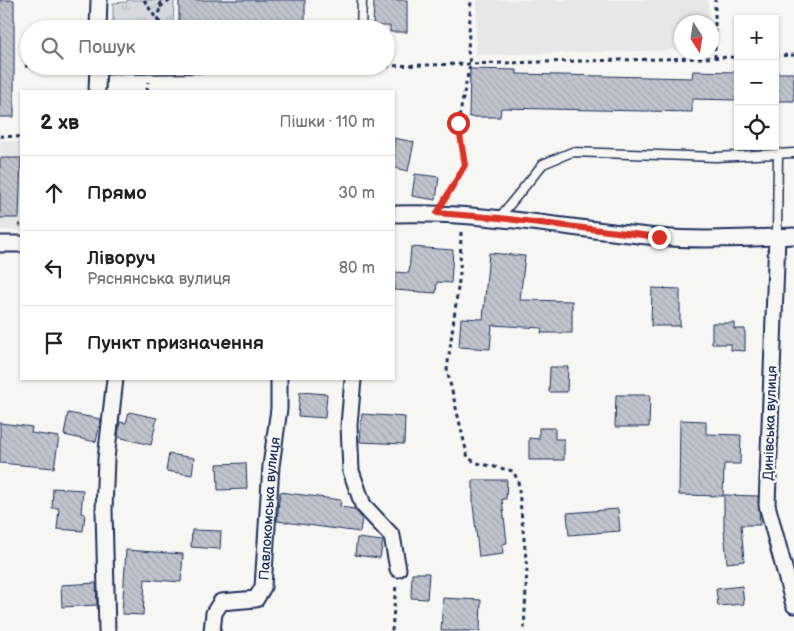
<!DOCTYPE html>
<html lang="uk">
<head>
<meta charset="utf-8">
<style>
	body { margin:0; font-family:"Balsamiq Sans",sans-serif; background:#f6f6f6; color:#222 }
	.controls { position:absolute; right:15px; top:15px; display:grid; overflow:hidden; border-radius:0px; box-shadow:0 1px 4px #0004 }
	.controls button { width:45px; height:45px; display:grid; place-items:center; padding:0; border:0; border-bottom:1px solid #e0e0e0; background:#fff; color:#222; font:25px sans-serif }
	.compass { position:absolute; left:674px; top:15px; width:45px; height:45px; border-radius:50%; background:#fff; box-shadow:0 1px 4px #0004; rotate:168deg }
	.stop { position:absolute; width:15px; height:15px; margin:-11px; border:4px solid #d93025; border-radius:50%; background:#fff }
	.stop.end { background:#d93025; border-color:#fff; box-shadow:0 1px 5px #0008 }
	.list { margin:0; padding:0; list-style:none }
	h2 { display:flex; justify-content:space-between; align-items:center; height:65px; margin:0; padding:0 20px; font-size:21px }
	h2 small { font-size:16px; font-weight:400; color:#767676 }
	.list li { display:grid; grid-template-columns:32px 1fr auto; gap:15px; align-items:center; box-sizing:border-box; height:75px; padding:0 20px; border-top:1px solid #e0e0e0 }
	.list b { display:block; font-size:19px; white-space:nowrap }
	.list p { margin:0; font-size:16px; white-space:nowrap; color:#767676 }
	.list em { font-size:16px; font-style:normal; color:#767676 }
	.icon { flex:none; width:28px; height:28px; fill:none; stroke:currentColor; stroke-width:2; stroke-linecap:round; stroke-linejoin:round }
	.map { position:relative; flex:none; width:794px; height:631px; overflow:hidden }
	.search { position:absolute; background:#fff; box-shadow:0 1px 4px #0004; left:20px; top:20px; width:375px; height:55px; display:flex; align-items:center; gap:12px; box-sizing:border-box; padding:0 18px; border-radius:28px; color:#767676; font-size:19px }
	.panel { position:absolute; background:#fff; box-shadow:0 1px 4px #0004; left:20px; top:90px; width:375px; height:290px; border-radius:0px }
	.map>svg:first-child { display:block }
</style>
</head>
<body>
<div class="map">
<svg width="794" height="631" viewBox="0 0 794 631">
	<defs>
		<pattern id="park-tufts" width="24" height="20" patternUnits="userSpaceOnUse" patternTransform="scale(1.25)"><rect width="24" height="20" fill="#d6d9dd"/><path d="M3 7l-1-3M5 7V3M7 7l1-3M15 17l-1-3M17 17v-4M19 17l1-3" fill="none" stroke="#b7bbc0"/></pattern>
		<pattern id="building-back-hatch" width="6" height="6" patternUnits="userSpaceOnUse" patternTransform="scale(1.25)"><rect width="6" height="6" fill="#c0c4cd"/><path d="M-1 5l2 2M0 0l6 6M5-1l2 2" fill="none" stroke="#a4a9b2"/></pattern>
	</defs>
	<rect width="100%" height="100%" fill="#f6f6f2"/>
	<filter id="ink" filterUnits="userSpaceOnUse"><feTurbulence type="fractalNoise" baseFrequency=".02" numOctaves="2"/><feDisplacementMap in="SourceGraphic" scale="10" xChannelSelector="R" yChannelSelector="G"/><feConvolveMatrix kernelMatrix="1 2 1 2 8 2 1 2 1" color-interpolation-filters="sRGB"/></filter>
	<g filter="url(#ink)">
		<path fill="#e6e7e7" d="M 477,0 L 708,0 L 709,22 L 682,22 L 681,50 L 475,55 Z
			M 0,141 L 21,142 L 21,230 L 0,230 Z"/>
		<path fill="url(#park-tufts)" stroke="#78849e" d="M 127,0 L 174,0 L 173,29 L 113,29 L 113,3 L 127,2 Z"/>
		<path fill="url(#building-back-hatch)" stroke="#1b2f5e" d="M 0,0 L 14,0 L 14,117 L 0,117 Z
			M 179,0 L 305,0 L 305,23 L 243,22 L 243,29 L 179,29 Z
			M 374,0 L 407,0 L 407,32 L 390,32 L 390,26 L 373,26 Z
			M 470,69 L 517,70 L 517,74 L 692,78 L 693,71 L 738,72 L 738,100 L 692,99 L 692,112 L 501,108 L 500,117 L 469,117 Z
			M 775,73 L 794,73 L 794,101 L 775,101 Z
			M 394,138 L 414,142 L 408,171 L 394,168 Z
			M 0,158 L 21,158 L 19,218 L 0,218 Z
			M 415,174 L 439,177 L 436,200 L 412,196 Z
			M 411,247 L 453,250 L 451,283 L 437,282 L 436,293 L 394,290 L 394,272 L 409,273 Z
			M 489,253 L 525,256 L 520,300 L 572,301 L 572,333 L 541,333 L 542,328 L 492,325 L 490,349 L 459,347 L 461,318 L 483,319 Z
			M 652,288 L 680,289 L 680,326 L 651,326 Z
			M 712,323 L 734,323 L 734,329 L 745,329 L 745,351 L 731,350 L 731,344 L 712,344 Z
			M 550,367 L 568,367 L 567,392 L 549,392 Z
			M 300,392 L 327,394 L 325,418 L 298,416 Z
			M 616,395 L 650,395 L 649,427 L 615,427 Z
			M 129,412 L 157,418 L 151,445 L 118,437 L 120,422 L 126,423 Z
			M 68,413 L 101,419 L 96,442 L 64,435 Z
			M 362,414 L 405,417 L 404,444 L 360,442 Z
			M 680,420 L 706,421 L 706,434 L 741,435 L 740,464 L 724,464 L 723,496 L 679,495 Z
			M 0,423 L 32,427 L 31,433 L 59,437 L 54,468 L 0,463 Z
			M 539,428 L 555,428 L 555,439 L 564,439 L 564,460 L 529,460 L 529,438 L 539,439 Z
			M 169,454 L 194,458 L 192,475 L 166,471 Z
			M 246,463 L 247,489 L 218,490 L 217,464 Z
			M 473,480 L 507,480 L 506,499 L 502,499 L 507,543 L 502,544 L 503,554 L 479,557 L 473,505 Z
			M 53,488 L 83,490 L 81,513 L 85,514 L 83,531 L 57,529 L 59,508 L 52,508 Z
			M 280,492 L 341,500 L 340,507 L 355,509 L 362,518 L 360,532 L 277,521 Z
			M 724,495 L 758,496 L 760,525 L 741,525 L 744,561 L 727,563 L 724,529 Z
			M 618,509 L 620,531 L 569,535 L 567,513 Z
			M 192,530 L 221,531 L 220,549 L 191,547 Z
			M 357,538 L 383,541 L 380,558 L 355,555 Z
			M 126,550 L 183,554 L 181,582 L 145,579 L 143,615 L 122,614 Z
			M 412,573 L 429,573 L 427,599 L 411,598 Z
			M 96,583 L 97,605 L 62,607 L 61,585 Z
			M 742,586 L 744,604 L 718,606 L 716,589 Z
			M 443,598 L 481,600 L 480,631 L 441,631 Z"/>
		<g fill="none" stroke-linecap="round" stroke-linejoin="round">
			<g stroke="#1b2f5e" stroke-width="11">
				<path id="service" d="M 361,29 L 362,0
					M 98,70 L 354,66
					M 499,218 L 543,164 L 572,152 L 716,157 L 794,153
					M 777,237 L 778,153"/>
			</g>
			<g stroke="#1b2f5e" stroke-width="19">
				<g id="minor">
					<path d="M 98,29 L 99,0"/>
					<path d="M 97,91 L 98,66"/>
					<path d="M 394,214 C 483,211 569,229 658,237 C 700,241 751,238 794,236"/>
					<path d="M 777,237 L 767,505 L 794,605"/>
					<path d="M 0,244 L 21,244"/>
					<path d="M 353,379 L 349,425 L 351,471 L 363,505 L 392,536 L 398,569"/>
					<path d="M 107,631 L 104,510 L 106,459 L 115,379"/>
					<path id="s1" d="M 212,631 L 214,613 L 221,602 L 256,599 L 263,587 L 271,466 L 279,409 L 279,379"/>
				</g>
			</g>
			<path stroke="#1b2f5e" stroke-width="3" stroke-dasharray="4 4" stroke-linecap="butt" d="M 144,0 L 157,20 L 170,29
				M 160,7 L 171,0
				M 156,29 L 161,0
				M 775,56 L 794,55
				M 715,58 L 715,0
				M 25,66 L 29,66
				M 386,66 L 738,57
				M 147,91 L 148,82
				M 0,136 L 21,137
				M 445,199 L 465,165 L 458,123 L 470,64 L 468,50 L 471,0
				M 19,225 L 21,225
				M 461,232 L 460,273 L 447,370 L 468,458 L 477,463 L 513,471 L 518,481 L 527,568 L 524,631
				M 392,631 L 396,585"/>
			<use href="#service" stroke="#f6f6f2" stroke-width="8"/>
			<use href="#minor" stroke="#f6f6f2" stroke-width="15"/>
		</g>
	</g>
	<g fill="none" stroke-linecap="round" stroke-linejoin="round" filter="url(#ink)">
		<path stroke="#d93025" stroke-width="6" d="M 458,123 L 465,165 L 437,213 L 499,218 L 659,237"/>
	</g>
	<g text-anchor="middle" dominant-baseline="central" stroke-width="5" stroke-linejoin="round" paint-order="stroke">
		<g font-size="14" fill="#1b2f5e" stroke="#f6f6f2">
			<text transform="translate(770 423) rotate(-88)">Динівська вулиця</text>
			<text stroke="none"><textPath href="#s1" startOffset="159">Павлокомська вулиця</textPath></text>
		</g>
	</g>
</svg>
<div class="controls">
<button>+</button>
<button>−</button>
<button><svg class="icon" aria-label="locate" viewBox="0 0 24 24"><circle cx="12" cy="12" r="6"/><path d="M12 2v4M12 18v4M2 12h4M18 12h4"/></svg></button>
</div>
<svg class="compass" viewBox="-18 -18 36 36"><path d="M0-13l5 13h-10z" fill="#e53935"/><path d="M0 13l5-13h-10z" fill="#767676"/></svg>
<div class="stop" style="left:458px;top:123px"></div>
<div class="stop end" style="left:659px;top:237px"></div>
<div class="search"><svg class="icon" aria-label="search" viewBox="0 0 24 24"><circle cx="10" cy="10" r="6"/><path d="M15 15l6 6"/></svg>Пошук</div>
<section class="panel">
<h2>2 хв<small>Пішки · 110 m</small></h2>
<ul class="list">
<li><svg class="icon" aria-label="ahead" viewBox="0 0 24 24"><path d="M12 20V5M6 11l6-6 6 6"/></svg><div><b>Прямо</b></div><em>30 m</em></li>
<li><svg class="icon" aria-label="left" viewBox="0 0 24 24"><path d="M17 20v-9H6M10 6l-5 5 5 5"/></svg><div><b>Ліворуч</b><p>Ряснянська вулиця</p></div><em>80 m</em></li>
<li><svg class="icon" aria-label="arrive" viewBox="0 0 24 24"><path d="M6 21V4h12l-3 4 3 4H6"/></svg><div><b>Пункт призначення</b></div></li>
</ul>
</section>
</div>
</body>
</html>
